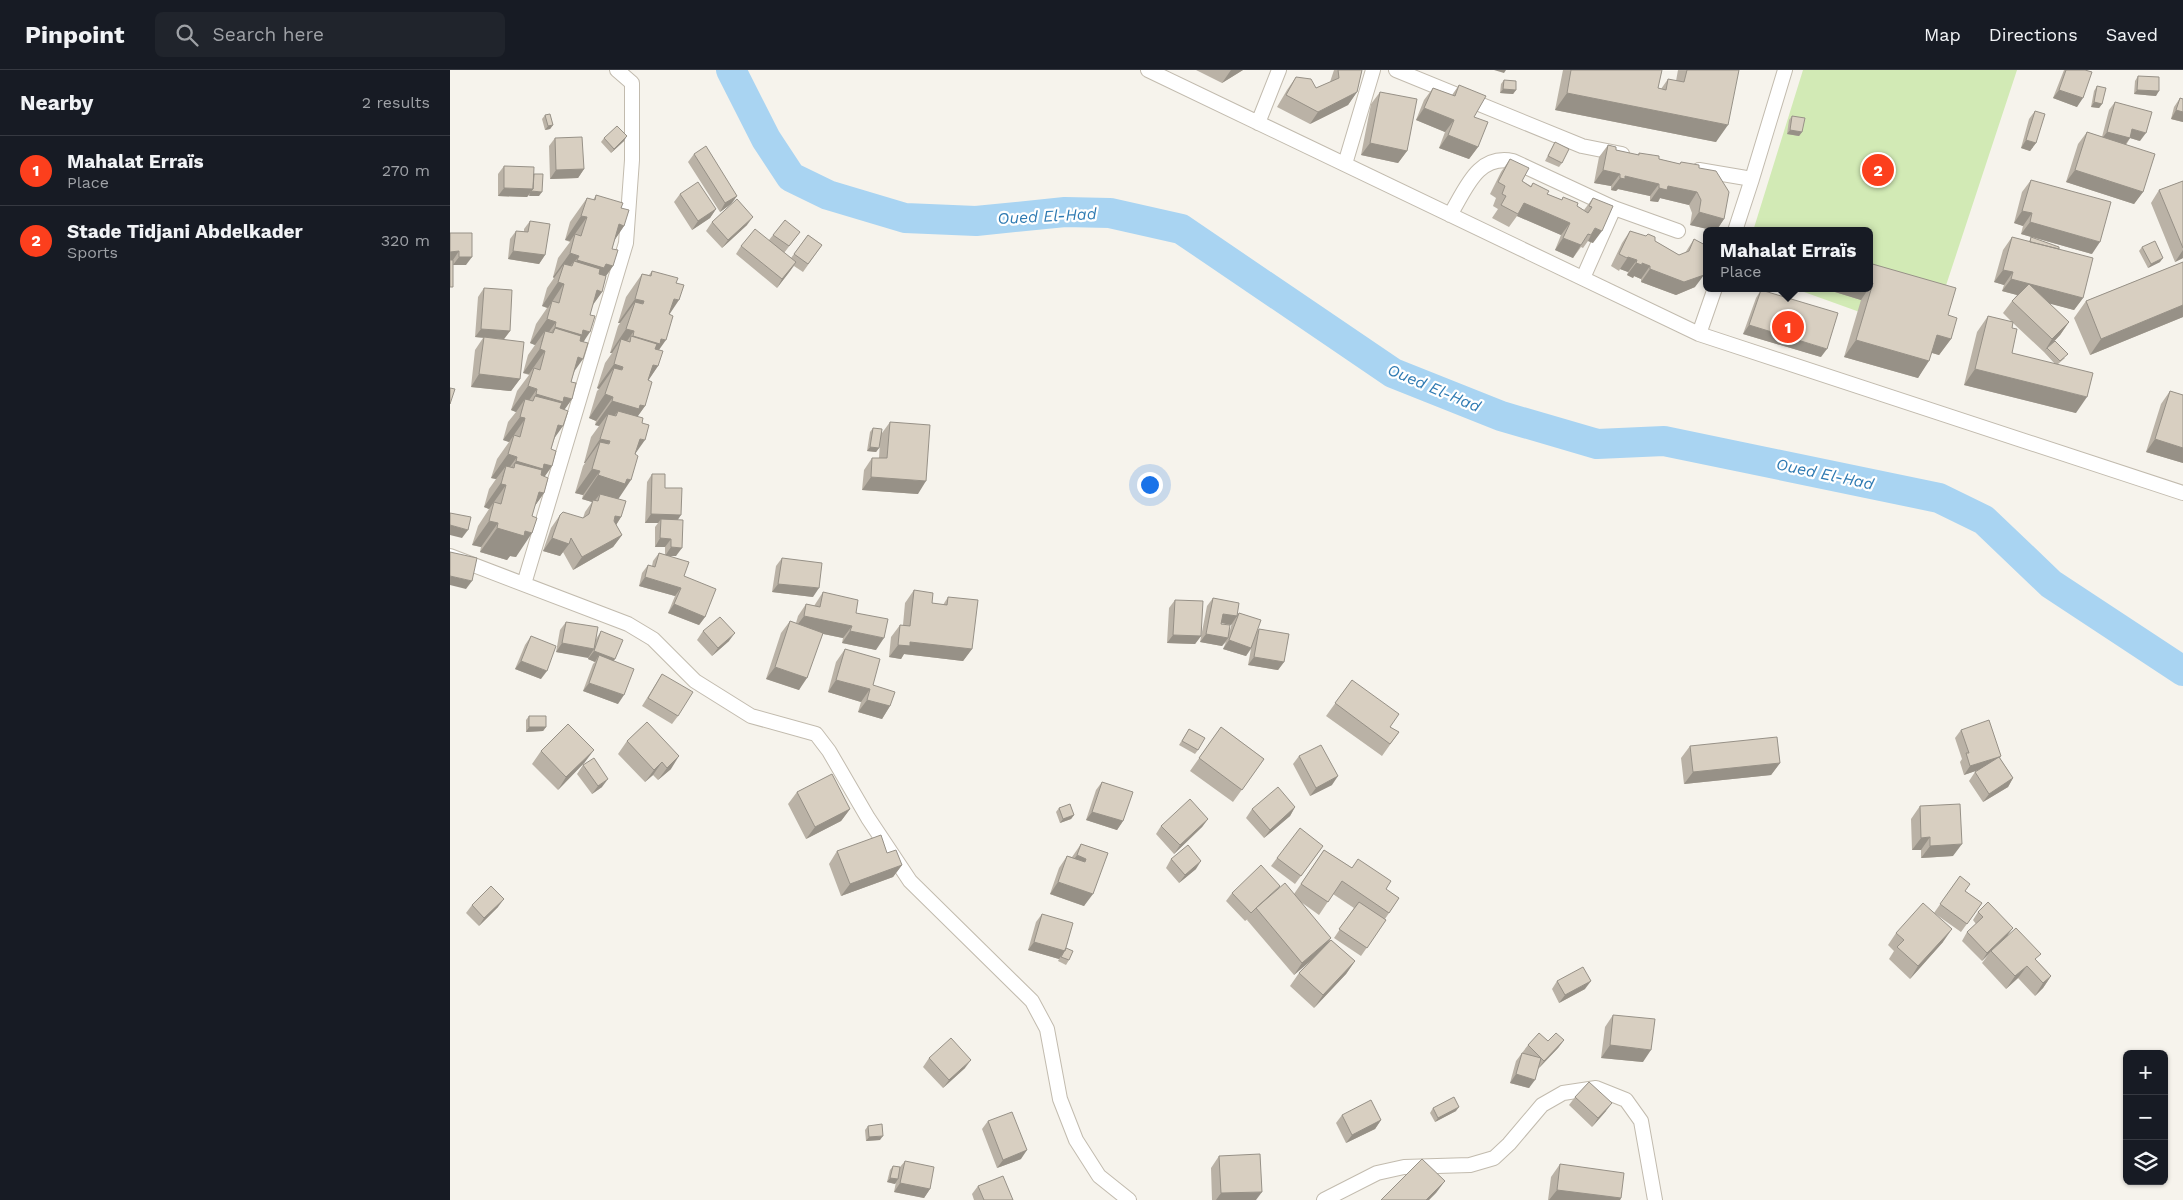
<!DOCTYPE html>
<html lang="en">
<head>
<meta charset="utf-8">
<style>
	body { margin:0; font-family:"Work Sans",sans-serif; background:#20242c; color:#f1f3f6 }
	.controls { position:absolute; right:15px; bottom:15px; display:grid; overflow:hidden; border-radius:8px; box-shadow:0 1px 4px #0004 }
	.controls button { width:45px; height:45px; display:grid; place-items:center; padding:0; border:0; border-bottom:1px solid #363941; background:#171b24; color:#f1f3f6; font:25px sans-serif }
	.you { position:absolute; left:699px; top:414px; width:18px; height:18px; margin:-12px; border:4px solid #fff; border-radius:50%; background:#1a73e8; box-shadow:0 0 0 8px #1a73e833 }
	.badge { display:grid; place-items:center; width:32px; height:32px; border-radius:50%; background:#fc3f1d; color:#fff; font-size:16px; font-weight:700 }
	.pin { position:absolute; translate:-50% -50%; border:2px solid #fff; box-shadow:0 1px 5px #0006 }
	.popup { position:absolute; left:1253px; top:157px; width:170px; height:65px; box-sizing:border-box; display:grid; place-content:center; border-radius:8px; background:#171b24; filter:drop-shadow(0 1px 4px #0005); font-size:16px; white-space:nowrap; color:#9ea1a6 }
	.popup b { font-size:19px; color:#f1f3f6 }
	.popup::after { content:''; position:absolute; left:50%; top:100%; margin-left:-10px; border:10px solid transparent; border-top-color:#171b24 }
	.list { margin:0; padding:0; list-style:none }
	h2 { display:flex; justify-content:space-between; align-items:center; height:65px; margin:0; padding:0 20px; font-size:21px }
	h2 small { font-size:16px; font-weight:400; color:#9ea1a6 }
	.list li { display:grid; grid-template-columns:32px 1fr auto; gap:15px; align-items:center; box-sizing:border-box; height:70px; padding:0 20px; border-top:1px solid #363941 }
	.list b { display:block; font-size:19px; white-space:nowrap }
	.list p { margin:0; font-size:16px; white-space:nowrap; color:#9ea1a6 }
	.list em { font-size:16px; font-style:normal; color:#9ea1a6 }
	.icon { flex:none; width:28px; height:28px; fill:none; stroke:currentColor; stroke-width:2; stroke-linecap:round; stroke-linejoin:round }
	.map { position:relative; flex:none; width:1733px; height:1130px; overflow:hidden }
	header { display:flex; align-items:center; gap:30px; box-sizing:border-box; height:70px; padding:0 25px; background:#171b24; border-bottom:1px solid #363941 }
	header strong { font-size:24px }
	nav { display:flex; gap:28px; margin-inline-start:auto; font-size:18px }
	.search { width:350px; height:45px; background:#20242c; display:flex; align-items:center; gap:12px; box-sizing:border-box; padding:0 18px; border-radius:8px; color:#9ea1a6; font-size:19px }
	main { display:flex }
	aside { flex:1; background:#171b24 }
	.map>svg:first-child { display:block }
</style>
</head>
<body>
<header>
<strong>Pinpoint</strong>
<div class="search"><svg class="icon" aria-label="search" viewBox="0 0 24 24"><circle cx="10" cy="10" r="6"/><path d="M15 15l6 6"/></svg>Search here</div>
<nav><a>Map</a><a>Directions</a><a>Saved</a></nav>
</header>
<main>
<aside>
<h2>Nearby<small>2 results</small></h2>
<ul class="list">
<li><span class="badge">1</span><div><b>Mahalat Erraïs</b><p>Place</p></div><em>270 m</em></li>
<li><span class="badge">2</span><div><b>Stade Tidjani Abdelkader</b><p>Sports</p></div><em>320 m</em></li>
</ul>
</aside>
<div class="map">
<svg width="1733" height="1130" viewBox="0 0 1733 1130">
	<rect width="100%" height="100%" fill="#f6f3ec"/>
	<path fill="#d2eab5" d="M 1353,0 L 1567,0 L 1479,267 L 1343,218 L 1419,218 L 1419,161 L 1303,161 Z"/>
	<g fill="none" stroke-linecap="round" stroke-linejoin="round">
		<path stroke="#a9d4f2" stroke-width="30" d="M 281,0 L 316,69 L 341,107 L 378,125 L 455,148 L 526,151 L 615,142 L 660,143 L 731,159 L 943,303 L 1051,346 L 1147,374 L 1214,371 L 1489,428 L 1534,450 L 1601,514 L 1733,601"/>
		<g stroke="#c2bbae" stroke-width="16">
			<path id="minor" d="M 698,0 L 1249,264 L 1733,423
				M 946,0 L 1132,76 L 1172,84
				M 808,53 L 829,0
				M 895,94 L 923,0
				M 1249,100 L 1302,109 L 1335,0
				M 1000,145 C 1016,119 1027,84 1063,91 L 1164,138 L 1228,161
				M 1285,161 L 1302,109
				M 1133,208 L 1164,138
				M 1249,264 L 1265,218
				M 0,486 L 178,554 L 203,569 L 245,611 L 301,646 L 366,664 L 379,681 L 418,748 L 460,811 L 582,931 L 597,959 L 610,1029 L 626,1070 L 649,1106 L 679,1130
				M 74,514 L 176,173 L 182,90 L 182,13 L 167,0
				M 874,1130 L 927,1103 L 954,1097 L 1020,1095 L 1044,1088 L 1059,1074 L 1092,1035 L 1113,1023 L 1146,1018 L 1176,1030 L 1191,1051 L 1205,1130"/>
		</g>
		<use href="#minor" stroke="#fff" stroke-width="14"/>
	</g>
	<path fill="#bab2a6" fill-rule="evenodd" d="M 746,0 L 793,0 L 772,13 Z
		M 884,0 L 912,0 L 907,22 L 898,35 L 860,54 L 827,37 L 837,20 L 846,7 L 866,18 L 880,12 Z
		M 1113,0 L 1212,0 L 1208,18 L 1211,19 L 1218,9 L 1226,11 L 1228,0 L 1289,0 L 1266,72 L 1105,40 Z
		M 1614,0 L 1635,0 L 1627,37 L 1603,28 Z
		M 1688,6 L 1706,26 L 1684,24 L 1685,11 Z
		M 1054,10 L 1066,20 L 1063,24 L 1050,23 L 1051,14 Z
		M 1009,15 L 1024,47 L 1028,77 L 1019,89 L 989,78 L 995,62 L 966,50 L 974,30 L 983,18 L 1002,25 Z
		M 1647,16 L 1652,34 L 1649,38 L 1641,37 L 1644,21 Z
		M 930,22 L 957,81 L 948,93 L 911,85 L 921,34 Z
		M 1730,28 L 1733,29 L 1733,52 L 1721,49 L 1724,37 Z
		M 1665,32 L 1690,71 L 1680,68 L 1676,75 L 1693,122 L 1684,134 L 1616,112 L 1628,74 L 1637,62 L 1652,67 L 1659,40 Z
		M 1585,41 L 1586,73 L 1580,81 L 1571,78 L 1579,49 Z
		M 95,45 L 103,55 L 100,59 L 95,60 L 92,49 Z
		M 1342,46 L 1352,62 L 1349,66 L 1337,64 L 1339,50 Z
		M 105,68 L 134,99 L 128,108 L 100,109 L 99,76 Z
		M 154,68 L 174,71 L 161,83 L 151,72 Z
		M 1105,72 L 1112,93 L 1109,97 L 1095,91 Z
		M 1158,75 L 1166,80 L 1188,85 L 1189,83 L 1209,89 L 1230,94 L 1231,92 L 1249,98 L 1274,149 L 1266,161 L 1240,155 L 1242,143 L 1239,135 L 1210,128 L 1208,132 L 1200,131 L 1200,126 L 1168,119 L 1166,121 L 1161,120 L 1161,116 L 1144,113 L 1149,87 Z
		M 244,84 L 287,126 L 281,134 L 270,142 L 238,92 Z
		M 1060,89 L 1072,111 L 1081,116 L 1083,113 L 1097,124 L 1127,136 L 1134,140 L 1143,128 L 1143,173 L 1138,171 L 1133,178 L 1131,177 L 1123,188 L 1105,180 L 1111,165 L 1067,146 L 1059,157 L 1042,148 L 1048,139 L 1043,136 L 1046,128 L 1040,124 L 1051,102 Z
		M 54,96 L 84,104 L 89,126 L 79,125 L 77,127 L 48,126 L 48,104 Z
		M 1581,110 L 1642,184 L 1571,164 L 1573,156 L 1564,153 L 1572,122 Z
		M 1733,111 L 1733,188 L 1725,192 L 1701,133 L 1709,120 Z
		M 230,124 L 266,139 L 260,148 L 242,160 L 224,132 Z
		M 146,125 L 171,138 L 174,156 L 165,169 L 162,179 L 163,196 L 156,206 L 152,222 L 142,236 L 134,272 L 121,312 L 122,329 L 114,340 L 101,379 L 102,396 L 95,406 L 94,423 L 84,437 L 66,487 L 60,486 L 57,490 L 30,482 L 31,477 L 22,475 L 28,456 L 39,439 L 34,437 L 39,419 L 46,409 L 41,408 L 47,389 L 59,372 L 53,370 L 58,352 L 66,342 L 61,340 L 67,321 L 79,305 L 73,303 L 78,285 L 85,275 L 80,273 L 86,254 L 97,238 L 92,236 L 97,218 L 104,208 L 103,207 L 108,188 L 120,172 L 115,170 L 120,152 L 137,128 L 143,130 Z
		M 80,151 L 95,185 L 89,194 L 58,189 L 60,169 L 66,161 L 74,162 L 74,159 Z
		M 262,152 L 297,155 L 272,178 L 256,161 Z
		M 1180,161 L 1205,171 L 1229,185 L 1235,183 L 1244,169 L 1245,217 L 1226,225 L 1191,212 L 1191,209 L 1184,206 L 1183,208 L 1177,205 L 1178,202 L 1170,199 L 1169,201 L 1161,196 L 1172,173 Z
		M 350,162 L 334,183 L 341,188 L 358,165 L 372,175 L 353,202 L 344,196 L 327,218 L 286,184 L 291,176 L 319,170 L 323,165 Z
		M 0,163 L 16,195 L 3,195 L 3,190 L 0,190 Z
		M 1562,167 L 1579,172 L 1581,167 L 1609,179 L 1633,228 L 1624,240 L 1599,233 L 1619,252 L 1610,265 L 1594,282 L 1563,253 L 1562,258 L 1562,283 L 1605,294 L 1594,282 L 1597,278 L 1615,288 L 1608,294 L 1626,343 L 1514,315 L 1527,262 L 1538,246 L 1562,252 L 1553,243 L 1562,231 L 1567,225 L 1552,221 L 1554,215 L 1544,212 L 1553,180 Z
		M 1692,177 L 1710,192 L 1698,198 L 1689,181 Z
		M 1733,192 L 1733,247 L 1640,285 L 1624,248 L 1636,231 Z
		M 1419,193 L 1498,245 L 1501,269 L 1489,285 L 1482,283 L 1468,308 L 1394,287 L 1411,230 L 1372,218 L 1419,218 Z
		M 202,201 L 220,244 L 209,280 L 208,296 L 198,310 L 195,336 L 187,347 L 192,353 L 185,384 L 168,429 L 171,447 L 166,455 L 172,465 L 163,477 L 123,500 L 113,482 L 110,486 L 93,481 L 101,458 L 110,445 L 133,448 L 135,442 L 142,432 L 132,429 L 133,425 L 125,423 L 133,396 L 135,393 L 134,393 L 141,367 L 149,356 L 145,355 L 146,351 L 139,348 L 147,321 L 149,319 L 147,318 L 155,293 L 162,283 L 160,283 L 168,256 L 170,253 L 168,253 L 176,227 L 192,204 L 199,205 Z
		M 34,218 L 60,261 L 54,269 L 45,269 L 70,309 L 61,321 L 21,317 L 25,280 L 33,268 L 25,267 L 28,227 Z
		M 1311,220 L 1371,287 L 1293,264 L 1306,228 Z
		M 1720,321 L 1733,325 L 1733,393 L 1696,382 L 1711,334 Z
		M 440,352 L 468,424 L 412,420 L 414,400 L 422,388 L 429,388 L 430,371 L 429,378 L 426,382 L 417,381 L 420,362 L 423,358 L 432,363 Z
		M 202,404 L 215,418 L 228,450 L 226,486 L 219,486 L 234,506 L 255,547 L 249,555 L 218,543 L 225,526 L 189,516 L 192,503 L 198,495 L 202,496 L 203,491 L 209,483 L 215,485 L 215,477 L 205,477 L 205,457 L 208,453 L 195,453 L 197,412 Z
		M 332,488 L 363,527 L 322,522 L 326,496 Z
		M 464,520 L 482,533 L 493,535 L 498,527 L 522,579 L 513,591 L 454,584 L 451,589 L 439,587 L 441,567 L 450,555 L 453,555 L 455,533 Z
		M 373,522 L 406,543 L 426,580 L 392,573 L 393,568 L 373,564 L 349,620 L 316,609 L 331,563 L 340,551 L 346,553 L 348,546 L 356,534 L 364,536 Z
		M 763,528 L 787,545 L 789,543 L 807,561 L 809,559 L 834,592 L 828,600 L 798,595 L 801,579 L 796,586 L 773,579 L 776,572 L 772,576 L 750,572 L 757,536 ZM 771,553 L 781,555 L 782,553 L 780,560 Z
		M 725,530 L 751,566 L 745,574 L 717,573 L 719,538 Z
		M 116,552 L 146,569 L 151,561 L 164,591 L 168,634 L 133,621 L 143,594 L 145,592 L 138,589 L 138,587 L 106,582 L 110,560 Z
		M 253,561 L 279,571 L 262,586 L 247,570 Z
		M 81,566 L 91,609 L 65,599 L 75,575 Z
		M 395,579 L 423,615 L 440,636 L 432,649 L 408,642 L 411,632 L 378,622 L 386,592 Z
		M 212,604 L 228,646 L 222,654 L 192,636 Z
		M 902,610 L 940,657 L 949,662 L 932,686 L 876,646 Z
		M 79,646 L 96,657 L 93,661 L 76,662 L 76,650 Z
		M 197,652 L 221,699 L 208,710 L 203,705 L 195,712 L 168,684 L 177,671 Z
		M 771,657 L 814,689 L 783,732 L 740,701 Z
		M 739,659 L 748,680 L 745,684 L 729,675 Z
		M 1511,660 L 1551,686 L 1550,688 L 1563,708 L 1558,717 L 1533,732 L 1519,711 L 1525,702 L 1528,700 L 1514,705 L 1510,692 L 1512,689 L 1505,668 Z
		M 1240,676 L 1330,693 L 1321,705 L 1234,714 L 1231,688 Z
		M 91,681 L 135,692 L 108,720 L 82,694 Z
		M 849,686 L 882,715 L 860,726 L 843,694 Z
		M 133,695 L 152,717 L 142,724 L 127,704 Z
		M 652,712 L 673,751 L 667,760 L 636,750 L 646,720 Z
		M 347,722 L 400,739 L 391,751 L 356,769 L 338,734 Z
		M 1470,736 L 1503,786 L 1471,788 L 1471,780 L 1462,780 L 1461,749 Z
		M 845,737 L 840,746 L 814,768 L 796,748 L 802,739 Z
		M 609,738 L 624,745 L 621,749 L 610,753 L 606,742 Z
		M 758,749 L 752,757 L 724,784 L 706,764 L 711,756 Z
		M 631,774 L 658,783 L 634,836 L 600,824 L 609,798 L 617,786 L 622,787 Z
		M 873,776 L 845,814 L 821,796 L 827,788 Z
		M 874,780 L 949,828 L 935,849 L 936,850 L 911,886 L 884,868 L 904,838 L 883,824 L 869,845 L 851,832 L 880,870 L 905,891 L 896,904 L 864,938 L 840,916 L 849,903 L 861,890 L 844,905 L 797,850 L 798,849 L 795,851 L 776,831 L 782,823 L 828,819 L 844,824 Z
		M 387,781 L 437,783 L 452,795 L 443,807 L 391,826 L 379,794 Z
		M 721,789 L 746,799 L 729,813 L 716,798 Z
		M 1510,806 L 1515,821 L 1532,833 L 1511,862 L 1484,843 Z
		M 22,835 L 48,837 L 29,856 L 16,843 Z
		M 1528,842 L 1558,865 L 1586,890 L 1601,906 L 1593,918 L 1585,926 L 1568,908 L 1556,919 L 1532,893 L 1538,885 L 1532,891 L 1512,871 L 1517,862 L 1526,854 L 1523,850 Z
		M 592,844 L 619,890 L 616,895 L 608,891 L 609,889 L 578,880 L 586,852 Z
		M 1446,863 L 1493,872 L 1460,909 L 1439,889 L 1444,881 L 1438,875 Z
		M 1107,911 L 1135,919 L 1109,933 L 1102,919 Z
		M 1163,945 L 1193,992 L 1151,988 L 1155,957 Z
		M 1114,970 L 1108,978 L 1088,999 L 1088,998 L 1079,1018 L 1060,1013 L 1066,991 L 1078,975 L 1098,971 Z
		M 479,988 L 515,998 L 493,1018 L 473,997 Z
		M 1125,1027 L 1156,1041 L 1142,1057 L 1119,1035 Z
		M 983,1038 L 1006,1041 L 985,1052 L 980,1043 Z
		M 892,1045 L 931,1050 L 925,1059 L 896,1073 L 886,1053 Z
		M 538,1051 L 571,1089 L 547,1098 L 532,1059 Z
		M 418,1056 L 430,1070 L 416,1071 L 415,1060 Z
		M 769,1086 L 806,1130 L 762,1130 L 761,1098 Z
		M 455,1091 L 480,1119 L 474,1128 L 444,1122 L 446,1112 L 445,1114 L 437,1112 L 440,1100 L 443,1096 L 450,1097 Z
		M 1110,1094 L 1171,1128 L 1170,1130 L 1098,1130 L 1101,1107 Z
		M 528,1116 L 563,1130 L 524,1130 L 522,1124 Z"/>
	<path fill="#979187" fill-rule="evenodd" d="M 781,0 L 793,0 L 772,13 Z
		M 1044,0 L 1056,0 L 1054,3 Z
		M 1053,19 L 1066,20 L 1063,24 L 1050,23 Z
		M 1609,20 L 1633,28 L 1627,37 L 1603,28 Z
		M 1687,20 L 1709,21 L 1706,26 L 1684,24 Z
		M 907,22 L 898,35 L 860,54 L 868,42 Z
		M 1117,23 L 1278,55 L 1266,72 L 1105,40 Z
		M 1644,32 L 1652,34 L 1649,38 L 1641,37 Z
		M 974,38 L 1004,50 L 995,62 L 966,50 Z
		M 1726,40 L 1733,42 L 1733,52 L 1721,49 Z
		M 103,55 L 100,59 L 95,60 L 98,56 Z
		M 1682,59 L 1696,63 L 1690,71 L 1680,68 L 1674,76 L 1651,70 L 1657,62 Z
		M 1340,60 L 1352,62 L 1349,66 L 1337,64 Z
		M 998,65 L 1028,77 L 1019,89 L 989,78 Z
		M 177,66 L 174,71 L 161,83 L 164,79 Z
		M 1576,70 L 1586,73 L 1580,81 L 1571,78 Z
		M 920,73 L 957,81 L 948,93 L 911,85 Z
		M 134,99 L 128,108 L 100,109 L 106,100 Z
		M 1153,100 L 1170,104 L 1161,116 L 1144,113 Z
		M 1625,100 L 1693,122 L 1684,134 L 1616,112 Z
		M 1175,106 L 1209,114 L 1200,126 L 1168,119 L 1166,121 L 1161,120 L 1170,108 Z
		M 1218,116 L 1247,122 L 1239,135 L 1210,128 L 1208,132 L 1200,131 L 1209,118 Z
		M 54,118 L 83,119 L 77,127 L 48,126 Z
		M 81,121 L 92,122 L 89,126 L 79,126 Z
		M 287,126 L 281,134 L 270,142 L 275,133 Z
		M 1074,133 L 1120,153 L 1111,165 L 1067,146 Z
		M 266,139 L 260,148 L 242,160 L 248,151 Z
		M 1572,141 L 1582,143 L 1573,156 L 1564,153 Z
		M 1249,142 L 1274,149 L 1266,161 L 1240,155 Z
		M 131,146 L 137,147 L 120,171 L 115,170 Z
		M 303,147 L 297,155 L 272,178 L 278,170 Z
		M 1580,152 L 1650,172 L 1642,184 L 1571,164 Z
		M 169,154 L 174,156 L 158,180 Z
		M 1145,158 L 1152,161 L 1143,173 L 1138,171 L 1141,165 Z
		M 1113,168 L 1131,175 L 1123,188 L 1105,180 Z
		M 1733,180 L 1733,188 L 1725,192 Z
		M 9,181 L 3,190 L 0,190 L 0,182 Z
		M 63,181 L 95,185 L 89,194 L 58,189 Z
		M 120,183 L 129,186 L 122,195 L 124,191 L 111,209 L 114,194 L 104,208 L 103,207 Z
		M 9,187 L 22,187 L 16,195 L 3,195 Z
		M 1178,187 L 1187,190 L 1178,202 L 1170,199 Z
		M 1713,188 L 1710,192 L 1698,198 L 1701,194 Z
		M 127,190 L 156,194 L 163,196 L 146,220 L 138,222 L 113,215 L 98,238 L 92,236 L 108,212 L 112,213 Z
		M 346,192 L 340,201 L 327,218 L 332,209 Z
		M 1186,193 L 1192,193 L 1200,196 L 1191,209 L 1184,206 L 1183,208 L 1177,205 Z
		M 1200,199 L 1254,205 L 1245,217 L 1226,225 L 1191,212 Z
		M 1553,200 L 1563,202 L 1554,215 L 1544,212 Z
		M 1561,209 L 1633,228 L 1624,240 L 1552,221 Z
		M 1419,212 L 1423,213 L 1419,218 Z
		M 1372,218 L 1419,218 L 1411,230 Z
		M 147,220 L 152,222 L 135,246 Z
		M 185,229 L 194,231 L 178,255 L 185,232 L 170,253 L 168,253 Z
		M 224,229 L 229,230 L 213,254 Z
		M 1733,235 L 1733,247 L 1640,285 L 1651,269 Z
		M 97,249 L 106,252 L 91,273 L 95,261 L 85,275 L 80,273 Z
		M 1619,252 L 1610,265 L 1594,282 L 1602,269 Z
		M 1299,255 L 1377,279 L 1371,287 L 1293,264 Z
		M 105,257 L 133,260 L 140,262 L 124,286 L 95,281 L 79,304 L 73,303 ZM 105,258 L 103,263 L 90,279 Z
		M 31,259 L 60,261 L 54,269 L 25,267 Z
		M 176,259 L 184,261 L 167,285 L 171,269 L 162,283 L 160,283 Z
		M 1487,265 L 1501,269 L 1489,285 L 1476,281 Z
		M 183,266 L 211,269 L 216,270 L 199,294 L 180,272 Z
		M 1406,270 L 1479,291 L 1468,308 L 1394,287 Z
		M 128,287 L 133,289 L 116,313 Z
		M 164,294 L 173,297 L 157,321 L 164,298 L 149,319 L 147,318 Z
		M 203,295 L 208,296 L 192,320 Z
		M 1525,299 L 1637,327 L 1626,343 L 1514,315 Z
		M 29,304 L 70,309 L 61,321 L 21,317 Z
		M 78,316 L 87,319 L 71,342 L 75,329 L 66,342 L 61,340 Z
		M 86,324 L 114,327 L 122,329 L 105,353 L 75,349 L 59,372 L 53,370 L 70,347 L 83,331 Z
		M 155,324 L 163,327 L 146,351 L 139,348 Z
		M 162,331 L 190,335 L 195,336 L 178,360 L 166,346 L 168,341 L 156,358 L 158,344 L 149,356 L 145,355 Z
		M 108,355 L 113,356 L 96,380 Z
		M 150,369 L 160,371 L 143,395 L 150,372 L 135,393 L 134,393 Z
		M 190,369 L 195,370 L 178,394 Z
		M 1705,369 L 1733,378 L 1733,393 L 1696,382 Z
		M 420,377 L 429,378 L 426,382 L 417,381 Z
		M 58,384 L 67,387 L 52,408 L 56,396 L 46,409 L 41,408 Z
		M 66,391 L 94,394 L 102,396 L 85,420 L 56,415 L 39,439 L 34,437 ZM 65,393 L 64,398 L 51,414 Z
		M 142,399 L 150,401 L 133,425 L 125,423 Z
		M 148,405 L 177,409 L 181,410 L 165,434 L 148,431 L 150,424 L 143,433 L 143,430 L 142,432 L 132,429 Z
		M 421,407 L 476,411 L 468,424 L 412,420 Z
		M 89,422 L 94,423 L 77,447 Z
		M 201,444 L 231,445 L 225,454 L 211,449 L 208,453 L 195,453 Z
		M 165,446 L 171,447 L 163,460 Z
		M 39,451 L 48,453 L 31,477 L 22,475 Z
		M 0,455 L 18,460 L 12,468 L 0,465 Z
		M 47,458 L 75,461 L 82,463 L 66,487 L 60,486 L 57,490 L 30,482 Z
		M 172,465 L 163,477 L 123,500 L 132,487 Z
		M 102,468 L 119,474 L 110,486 L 93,481 Z
		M 210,468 L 221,469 L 215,477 L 205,477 Z
		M 221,477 L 232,478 L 226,486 L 215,486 Z
		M 0,506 L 22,511 L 16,519 L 0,515 Z
		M 195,507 L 231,518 L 225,526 L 189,516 Z
		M 328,514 L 369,518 L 363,527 L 322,522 Z
		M 224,534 L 255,547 L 249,555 L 218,543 Z
		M 773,544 L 787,546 L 781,555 L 767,552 Z
		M 354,546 L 402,556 L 393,568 L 345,558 Z
		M 400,561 L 434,568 L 426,580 L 392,573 Z
		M 285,563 L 279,571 L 262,586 L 268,578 Z
		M 756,564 L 778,568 L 772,576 L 750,572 Z
		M 723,565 L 751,566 L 745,574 L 717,573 Z
		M 779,570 L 801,578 L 796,586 L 773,579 Z
		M 460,572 L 522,579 L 513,591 L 454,584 L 451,589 L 439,587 L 448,575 Z
		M 112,573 L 144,579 L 138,588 L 106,582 Z
		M 144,581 L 165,589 L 160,597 L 149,585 L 145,592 L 138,589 Z
		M 804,587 L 834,592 L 828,600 L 798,595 Z
		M 71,591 L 97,601 L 91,609 L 65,599 Z
		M 325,597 L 357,608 L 349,620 L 316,609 Z
		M 386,610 L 420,619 L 411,632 L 378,622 Z
		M 139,613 L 174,625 L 168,634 L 133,621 Z
		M 417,630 L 440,636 L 432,649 L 408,642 Z
		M 79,657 L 96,657 L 93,661 L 76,662 Z
		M 144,680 L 135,692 L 108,720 L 116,707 Z
		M 229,686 L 221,699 L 208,710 L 217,698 Z
		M 1549,687 L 1543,695 L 1514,705 L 1520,696 Z
		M 212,692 L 203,705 L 195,712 L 204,700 Z
		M 1330,693 L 1321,705 L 1234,714 L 1243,702 Z
		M 888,706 L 882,715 L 860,726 L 866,718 Z
		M 1563,708 L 1558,717 L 1533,732 L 1539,724 Z
		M 158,709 L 152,717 L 142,724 L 148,716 Z
		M 845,737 L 840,746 L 814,768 L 820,760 Z
		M 400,739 L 391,751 L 356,769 L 365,757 Z
		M 642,742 L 673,751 L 667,760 L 636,750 Z
		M 624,745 L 621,749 L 610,753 L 613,749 Z
		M 758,749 L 752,757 L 724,784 L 730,775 Z
		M 1480,767 L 1471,780 L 1462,780 L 1471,768 Z
		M 1512,774 L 1503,786 L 1471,788 L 1480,776 Z
		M 627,785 L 636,789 L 628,801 L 618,798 Z
		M 751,791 L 746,799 L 729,813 L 735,805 Z
		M 452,795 L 443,807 L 391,826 L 400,814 Z
		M 608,812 L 643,824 L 634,836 L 600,824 Z
		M 54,829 L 48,837 L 29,856 L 34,848 Z
		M 1563,858 L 1557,866 L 1541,881 L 1532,891 L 1537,883 Z
		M 1502,859 L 1493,872 L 1460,909 L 1468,896 Z
		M 881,868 L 872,881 L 844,905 L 852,893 Z
		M 584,872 L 615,881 L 609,889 L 578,880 Z
		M 905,891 L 896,904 L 864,938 L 873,925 Z
		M 1577,896 L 1568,908 L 1556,919 L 1565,906 Z
		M 1601,906 L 1593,918 L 1585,926 L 1593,913 Z
		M 1141,911 L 1135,919 L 1109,933 L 1115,925 Z
		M 1114,970 L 1108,978 L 1088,999 L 1094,991 Z
		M 1160,975 L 1201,980 L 1193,992 L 1151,988 Z
		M 521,990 L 515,998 L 493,1018 L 499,1010 Z
		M 1066,1004 L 1085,1010 L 1079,1018 L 1060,1013 Z
		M 1162,1033 L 1156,1041 L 1142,1057 L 1148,1048 Z
		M 1009,1037 L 1006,1041 L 985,1052 L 988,1048 Z
		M 931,1050 L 925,1059 L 896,1073 L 902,1065 Z
		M 433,1066 L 430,1070 L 416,1071 L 419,1067 Z
		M 577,1080 L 571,1089 L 547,1098 L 553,1090 Z
		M 440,1108 L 448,1109 L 445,1114 L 437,1112 Z
		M 995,1111 L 986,1123 L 979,1130 L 976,1130 Z
		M 450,1113 L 480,1119 L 474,1128 L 444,1122 Z
		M 1107,1120 L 1171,1128 L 1170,1130 L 1099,1130 Z
		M 812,1122 L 806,1130 L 766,1130 L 771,1123 Z"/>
	<path fill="#d8cfc1" stroke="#979187" d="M 888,0 L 912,0 L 907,22 L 868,42 L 836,25 L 846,7 L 861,9 L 866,18 L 889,8 Z
		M 1121,0 L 1212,0 L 1208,18 L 1216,20 L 1218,9 L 1234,12 L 1237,0 L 1289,0 L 1278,55 L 1117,23 Z
		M 1616,0 L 1635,0 L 1642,2 L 1633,28 L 1609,20 Z
		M 1688,6 L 1709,7 L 1709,21 L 1687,20 Z
		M 1054,10 L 1066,11 L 1066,20 L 1053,19 Z
		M 1009,15 L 1036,26 L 1024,47 L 1038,52 L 1028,77 L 998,65 L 1004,50 L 974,38 L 983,18 L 1005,26 Z
		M 1647,16 L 1656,18 L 1652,34 L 1644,32 Z
		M 930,22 L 967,29 L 957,81 L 920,73 Z
		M 1730,28 L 1733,29 L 1733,42 L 1726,40 Z
		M 1665,32 L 1702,42 L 1696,63 L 1682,59 L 1680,68 L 1657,62 Z
		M 1585,41 L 1595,44 L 1586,73 L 1576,70 Z
		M 100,44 L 103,55 L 98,56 L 95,45 Z
		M 1342,46 L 1355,48 L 1352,62 L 1340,60 Z
		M 167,56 L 177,66 L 164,79 L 154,68 Z
		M 1637,62 L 1705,84 L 1693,122 L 1625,100 Z
		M 132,67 L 134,99 L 106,100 L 105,68 Z
		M 1105,72 L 1119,79 L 1112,93 L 1098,86 Z
		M 1158,75 L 1166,77 L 1166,80 L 1189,85 L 1189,83 L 1209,86 L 1209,89 L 1230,94 L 1231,92 L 1249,95 L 1249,98 L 1266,101 L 1279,122 L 1274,149 L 1249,142 L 1251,130 L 1247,122 L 1218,116 L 1217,120 L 1209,118 L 1209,114 L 1175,106 L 1175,109 L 1170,108 L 1170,104 L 1153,100 Z
		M 256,76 L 287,126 L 275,133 L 244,84 Z
		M 1060,89 L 1079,98 L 1072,111 L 1081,117 L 1083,113 L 1099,121 L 1097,124 L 1112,130 L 1113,127 L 1128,133 L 1127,136 L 1138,143 L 1142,137 L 1139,136 L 1143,128 L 1163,136 L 1152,161 L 1145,158 L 1141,165 L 1138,164 L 1131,175 L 1113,168 L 1120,153 L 1074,133 L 1068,144 L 1051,135 L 1056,126 L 1052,124 L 1055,116 L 1048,112 Z
		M 54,96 L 84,97 L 83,119 L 54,118 Z
		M 84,104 L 93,104 L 92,122 L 81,121 L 83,119 Z
		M 1581,110 L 1661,132 L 1650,172 L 1580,152 L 1582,143 L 1572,141 Z
		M 1733,111 L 1733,178 L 1709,120 Z
		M 248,112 L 266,139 L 248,151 L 230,124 Z
		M 146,125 L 173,133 L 171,138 L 179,140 L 174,156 L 169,154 L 162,179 L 168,180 L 163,196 L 156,194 L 154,198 L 127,190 L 129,186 L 120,183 L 125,164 L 131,166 L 137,147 L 131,146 L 137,128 L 145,130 Z
		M 287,129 L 303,147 L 278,170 L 262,152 Z
		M 335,150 L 350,162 L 339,176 L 323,165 Z
		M 80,151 L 100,154 L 95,185 L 63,181 L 66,161 L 78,162 Z
		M 305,159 L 346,192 L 332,209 L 291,176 Z
		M 1180,161 L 1196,166 L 1198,164 L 1205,167 L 1205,171 L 1229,185 L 1239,181 L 1244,169 L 1257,176 L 1257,199 L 1254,205 L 1234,212 L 1200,199 L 1200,196 L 1192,193 L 1192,195 L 1186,193 L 1187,190 L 1178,187 L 1177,188 L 1169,184 Z
		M 0,163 L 22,163 L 22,187 L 9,187 L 9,181 L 0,182 Z
		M 358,165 L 372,175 L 358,194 L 344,184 Z
		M 1562,167 L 1643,188 L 1633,228 L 1561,209 L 1563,202 L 1553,200 Z
		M 1581,167 L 1609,177 L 1609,179 L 1580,172 Z
		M 1705,171 L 1713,188 L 1701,194 L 1692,177 Z
		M 0,190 L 3,190 L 3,217 L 0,217 Z
		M 124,191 L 150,199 L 149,204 L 156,206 L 152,222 L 147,220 L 140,245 L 145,246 L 140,262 L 133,260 L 132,265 L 105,257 L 106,252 L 97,249 L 102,231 L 109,233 L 114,214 L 108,212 L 114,194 L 122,196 Z
		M 1733,192 L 1733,235 L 1651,269 L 1636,231 Z
		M 1419,193 L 1506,218 L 1498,245 L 1507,248 L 1501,269 L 1487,265 L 1479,291 L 1406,270 L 1423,213 L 1419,212 Z
		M 202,201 L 228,208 L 226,213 L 234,215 L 229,230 L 224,229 L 219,244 L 223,246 L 216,270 L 211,269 L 210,274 L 183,266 L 184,261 L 176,259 L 185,232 L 193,234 L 194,231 L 185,229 L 192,204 L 201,206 Z
		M 1579,214 L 1619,252 L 1602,269 L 1562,231 Z
		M 34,218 L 62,220 L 60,261 L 31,259 Z
		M 1311,220 L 1388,243 L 1377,279 L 1299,255 Z
		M 1538,246 L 1563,252 L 1562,258 L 1567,259 L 1562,283 L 1643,303 L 1637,327 L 1525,299 Z
		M 105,258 L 131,266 L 130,271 L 138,273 L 133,289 L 128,287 L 121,312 L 126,313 L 122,329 L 114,327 L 113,332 L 86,324 L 87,319 L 78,316 L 84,298 L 90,300 L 95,281 L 90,279 L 95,261 L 103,263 Z
		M 181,266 L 207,274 L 205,279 L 213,281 L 208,296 L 203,295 L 198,310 L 202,312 L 195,336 L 190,335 L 189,339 L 162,331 L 163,327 L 155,324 L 164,298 L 172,300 L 173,297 L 164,294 L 171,269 L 180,272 Z
		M 34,267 L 74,272 L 70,309 L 29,304 Z
		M 1605,271 L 1618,284 L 1610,291 L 1597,278 Z
		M 0,318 L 5,319 L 0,334 Z
		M 1720,321 L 1733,325 L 1733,378 L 1705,369 Z
		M 85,326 L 112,333 L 110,338 L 118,341 L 113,356 L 108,355 L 101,379 L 106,381 L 102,396 L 94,394 L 93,399 L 66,391 L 67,387 L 58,384 L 64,365 L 70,367 L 75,348 L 70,347 L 75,329 L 83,331 Z
		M 168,341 L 193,348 L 192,353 L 199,355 L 195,370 L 190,369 L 185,384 L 188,386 L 181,410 L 177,409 L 175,414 L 148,405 L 150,401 L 142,399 L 150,372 L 159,374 L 160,371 L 150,369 L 158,344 L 166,346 Z
		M 440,352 L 480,355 L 476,411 L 421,407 L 422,388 L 437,388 Z
		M 423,358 L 432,359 L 429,378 L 420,377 Z
		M 65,393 L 92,400 L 91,405 L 98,408 L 94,423 L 89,422 L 82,446 L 87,448 L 82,463 L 75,461 L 74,466 L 47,458 L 48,453 L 39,451 L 44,432 L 51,434 L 56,415 L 51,414 L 56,396 L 64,398 Z
		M 202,404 L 215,404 L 215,418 L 232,418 L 231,445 L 201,444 Z
		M 150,424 L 176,431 L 171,447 L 165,446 L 164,451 L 172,465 L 132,487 L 121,468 L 119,474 L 102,468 L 110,445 L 113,442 L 133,448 L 139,444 L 143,430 L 148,431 Z
		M 0,443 L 21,447 L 18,460 L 0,455 Z
		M 211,449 L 233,450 L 232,478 L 221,477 L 221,469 L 210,468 Z
		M 0,482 L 27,488 L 22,511 L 0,506 Z
		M 209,483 L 239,492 L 234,506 L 266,519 L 255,547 L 224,534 L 231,518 L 195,507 L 198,495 L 205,497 Z
		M 332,488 L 372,493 L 369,518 L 328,514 Z
		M 464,520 L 483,523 L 482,533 L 497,535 L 498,527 L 528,530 L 522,579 L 460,572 L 460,576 L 448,575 L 450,555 L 460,556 Z
		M 373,522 L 408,530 L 406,543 L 438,549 L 434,568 L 400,561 L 402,556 L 354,546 L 356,534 L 370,537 Z
		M 763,528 L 789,533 L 787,546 L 773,544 L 771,554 L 780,555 L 778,568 L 756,564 Z
		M 725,530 L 753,531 L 751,566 L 723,565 Z
		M 789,543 L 811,550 L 801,578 L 779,570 Z
		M 270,547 L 285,563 L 268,578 L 253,561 Z
		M 340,551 L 373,563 L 357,608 L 325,597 Z
		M 116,552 L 148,557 L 144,579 L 112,573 Z
		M 809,559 L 839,564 L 834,592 L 804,587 Z
		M 151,561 L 173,570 L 165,589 L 144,581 Z
		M 81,566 L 106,576 L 97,601 L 71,591 Z
		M 395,579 L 430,589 L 423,615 L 445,622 L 440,636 L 417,630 L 420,619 L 386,610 Z
		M 149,585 L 184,599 L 174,625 L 139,613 Z
		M 212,604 L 243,622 L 228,646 L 198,628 Z
		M 902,610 L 949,644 L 940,657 L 949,662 L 940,674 L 885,633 Z
		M 79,646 L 96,646 L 96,657 L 79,657 Z
		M 1539,650 L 1551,686 L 1549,687 L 1563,708 L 1539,724 L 1525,702 L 1549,687 L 1520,696 L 1516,683 L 1519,683 L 1511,660 Z
		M 197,652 L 229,686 L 217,698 L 212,692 L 204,700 L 177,671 Z
		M 118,654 L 144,680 L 116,707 L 91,681 Z
		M 771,657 L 814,689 L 792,720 L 749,688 Z
		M 739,659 L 755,668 L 748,680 L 732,671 Z
		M 1327,667 L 1330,693 L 1243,702 L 1240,676 Z
		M 871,675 L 888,706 L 866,718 L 849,686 Z
		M 144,688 L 158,709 L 148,716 L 133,695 Z
		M 382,704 L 400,739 L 365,757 L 347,722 Z
		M 652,712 L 683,722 L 673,751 L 642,742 Z
		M 828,717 L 845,737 L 820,760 L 802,739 Z
		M 740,729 L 758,749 L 730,775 L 711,756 Z
		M 620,734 L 624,745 L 613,749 L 609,738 Z
		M 1510,734 L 1512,774 L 1480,776 L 1480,767 L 1471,768 L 1470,736 Z
		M 850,758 L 873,776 L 851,806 L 827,788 Z
		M 431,765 L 437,783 L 446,780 L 452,795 L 400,814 L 387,781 Z
		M 631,774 L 658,783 L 643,824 L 608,812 L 617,786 L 635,792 L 636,789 L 627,785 Z
		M 738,775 L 751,791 L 735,805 L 721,789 Z
		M 874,780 L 902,798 L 908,789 L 941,811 L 936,819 L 949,828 L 939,843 L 892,811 L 878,832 L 851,814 Z
		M 811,795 L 830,816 L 806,838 L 801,843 L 782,823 Z
		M 1510,806 L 1520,814 L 1515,821 L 1532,833 L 1517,854 L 1490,834 Z
		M 835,813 L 881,868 L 852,893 L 806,838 Z
		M 41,816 L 54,829 L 34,848 L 22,835 Z
		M 909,832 L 936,850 L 917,878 L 889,859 Z
		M 1538,832 L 1563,858 L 1537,883 L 1517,862 L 1533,847 L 1528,842 Z
		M 1473,833 L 1502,859 L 1468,896 L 1447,877 L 1454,870 L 1446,863 Z
		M 592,844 L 623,853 L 615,881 L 584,872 Z
		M 1566,858 L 1591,884 L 1585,889 L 1601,906 L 1593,913 L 1577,896 L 1565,906 L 1541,881 Z
		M 881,870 L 905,891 L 873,925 L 849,903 Z
		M 616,878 L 623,881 L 619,890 L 611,887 Z
		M 1133,897 L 1141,911 L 1115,925 L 1107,911 Z
		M 1163,945 L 1205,949 L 1201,980 L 1160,975 Z
		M 1089,963 L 1098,971 L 1106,963 L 1114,970 L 1094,991 L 1078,975 Z
		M 501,968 L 521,990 L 499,1010 L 479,988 Z
		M 1072,983 L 1091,988 L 1085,1010 L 1066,1004 Z
		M 1139,1012 L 1162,1033 L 1148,1048 L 1125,1027 Z
		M 1004,1027 L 1009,1037 L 988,1048 L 983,1038 Z
		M 921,1030 L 931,1050 L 902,1065 L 892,1045 Z
		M 562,1042 L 577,1080 L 553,1090 L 538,1051 Z
		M 432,1054 L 433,1066 L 419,1067 L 418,1056 Z
		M 810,1084 L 812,1122 L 771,1123 L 769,1086 Z
		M 972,1089 L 995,1111 L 976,1130 L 931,1130 Z
		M 455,1091 L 484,1097 L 480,1119 L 450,1113 Z
		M 1110,1094 L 1174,1103 L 1171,1128 L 1107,1120 Z
		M 443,1096 L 450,1097 L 448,1109 L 440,1108 Z
		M 553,1106 L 563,1130 L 534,1130 L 528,1116 Z"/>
	<g text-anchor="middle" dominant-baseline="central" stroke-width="4.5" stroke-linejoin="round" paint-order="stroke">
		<g font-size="16" font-style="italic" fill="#2e7ab2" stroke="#fff">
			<text transform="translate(597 146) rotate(-3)">Oued El-Had</text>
			<text transform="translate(984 318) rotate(23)">Oued El-Had</text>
			<text transform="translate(1375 404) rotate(12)">Oued El-Had</text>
		</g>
	</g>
</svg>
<div class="controls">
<button>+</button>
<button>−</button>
<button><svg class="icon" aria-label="layers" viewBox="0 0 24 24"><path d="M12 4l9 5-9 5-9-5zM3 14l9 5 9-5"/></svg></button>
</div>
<div class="you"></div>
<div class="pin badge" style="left:1338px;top:257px">1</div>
<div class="popup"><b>Mahalat Erraïs</b>Place</div>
<div class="pin badge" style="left:1428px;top:100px">2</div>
</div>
</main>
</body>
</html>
